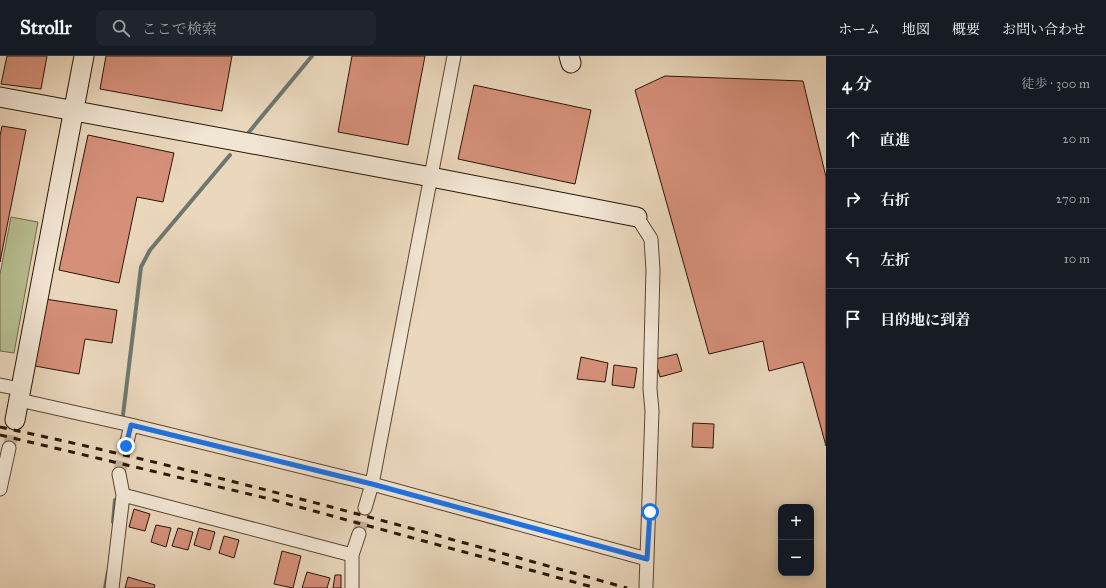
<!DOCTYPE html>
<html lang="ja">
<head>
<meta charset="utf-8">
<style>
	body { margin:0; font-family:"IM FELL Great Primer","Noto Serif JP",serif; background:#20242c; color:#f1f3f6 }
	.controls { position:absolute; right:12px; bottom:12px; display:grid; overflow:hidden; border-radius:8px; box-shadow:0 2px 10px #0003 }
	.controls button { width:36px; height:36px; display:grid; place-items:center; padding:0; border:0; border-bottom:1px solid #363941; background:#171b24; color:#f1f3f6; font:20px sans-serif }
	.stop { position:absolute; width:12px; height:12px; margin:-9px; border:3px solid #1a73e8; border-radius:50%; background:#fff }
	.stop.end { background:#1a73e8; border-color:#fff; box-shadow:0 1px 4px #0008 }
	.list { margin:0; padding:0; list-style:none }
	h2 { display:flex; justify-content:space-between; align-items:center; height:52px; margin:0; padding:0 16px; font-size:17px }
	h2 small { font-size:13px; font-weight:400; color:#9ea1a6 }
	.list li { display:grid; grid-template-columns:26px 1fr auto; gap:12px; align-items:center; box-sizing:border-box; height:60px; padding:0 16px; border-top:1px solid #363941 }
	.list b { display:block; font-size:15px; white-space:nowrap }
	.list em { font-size:13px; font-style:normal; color:#9ea1a6 }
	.icon { flex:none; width:22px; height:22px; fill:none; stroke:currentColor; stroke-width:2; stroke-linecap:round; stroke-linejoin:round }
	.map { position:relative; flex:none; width:826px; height:532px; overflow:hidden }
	header { display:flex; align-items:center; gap:24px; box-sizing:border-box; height:56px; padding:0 20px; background:#171b24; border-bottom:1px solid #363941 }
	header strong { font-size:19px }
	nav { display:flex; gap:22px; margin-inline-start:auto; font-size:14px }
	.search { width:280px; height:36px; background:#20242c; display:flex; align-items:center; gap:10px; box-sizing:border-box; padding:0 14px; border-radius:8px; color:#9ea1a6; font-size:15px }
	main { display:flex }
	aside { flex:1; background:#171b24 }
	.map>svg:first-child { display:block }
</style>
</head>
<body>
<header>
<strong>Strollr</strong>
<div class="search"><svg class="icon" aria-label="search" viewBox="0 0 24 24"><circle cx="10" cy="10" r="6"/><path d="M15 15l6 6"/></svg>ここで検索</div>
<nav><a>ホーム</a><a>地図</a><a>概要</a><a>お問い合わせ</a></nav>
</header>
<main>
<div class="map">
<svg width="826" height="532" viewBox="0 0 826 532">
	<rect width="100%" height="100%" fill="#ead7bc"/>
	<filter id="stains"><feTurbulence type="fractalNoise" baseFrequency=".005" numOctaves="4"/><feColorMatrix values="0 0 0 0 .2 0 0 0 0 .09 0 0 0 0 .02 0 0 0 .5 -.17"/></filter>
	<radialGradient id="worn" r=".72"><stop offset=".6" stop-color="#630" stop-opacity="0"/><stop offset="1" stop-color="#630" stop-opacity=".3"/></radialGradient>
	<path fill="#b6be91" stroke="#706a4c" d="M 11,161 L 38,166 L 14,297 L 0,295 L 0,218 Z"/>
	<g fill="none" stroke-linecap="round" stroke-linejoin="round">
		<path stroke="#6c786f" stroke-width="4" d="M 249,76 L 312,0
			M 123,359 L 141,211 L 150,194 L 230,99
			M 113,466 L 115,444
			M 105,532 L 108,516"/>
	</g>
	<path fill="#d6907a" stroke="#2a1607" d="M 7,0 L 47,0 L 41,33 L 1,28 Z
		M 106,0 L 232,0 L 222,55 L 100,33 Z
		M 352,0 L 425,0 L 408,89 L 338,76 Z
		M 665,20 L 803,25 L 826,121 L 826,390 L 803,306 L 769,315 L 763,285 L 709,298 L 635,34 Z
		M 474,29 L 591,54 L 575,128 L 458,103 Z
		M 2,70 L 26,74 L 0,206 L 0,80 Z
		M 88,79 L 174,97 L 163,146 L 137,141 L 119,227 L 59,214 Z
		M 45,243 L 117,254 L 112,287 L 85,283 L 79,318 L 35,310 Z
		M 677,298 L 682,315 L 660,321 L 655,303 Z
		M 581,301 L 608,307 L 605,326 L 577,323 Z
		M 614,309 L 637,312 L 634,332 L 612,329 Z
		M 693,367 L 714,368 L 713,392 L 692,391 Z
		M 134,453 L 150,458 L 145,475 L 129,471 Z
		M 156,469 L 171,472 L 166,491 L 151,486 Z
		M 178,472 L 193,476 L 188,494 L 172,490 Z
		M 199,472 L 215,476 L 210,494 L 194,489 Z
		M 224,480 L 239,484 L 234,502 L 219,497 Z
		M 282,495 L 301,500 L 293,532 L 274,528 Z
		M 307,516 L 330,522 L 327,532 L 302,532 Z
		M 335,519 L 341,519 L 341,532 L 333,532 Z
		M 128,521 L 155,529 L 154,532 L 125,532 Z"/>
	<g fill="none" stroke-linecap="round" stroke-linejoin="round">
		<path stroke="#c4b098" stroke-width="13" stroke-dasharray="13 6" stroke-linecap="butt" d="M 9,392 L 15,364
			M 119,418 L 126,390
			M 359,478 L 365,452"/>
		<g stroke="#5a4634" stroke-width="15">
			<path id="street" d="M 637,161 L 651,183 L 653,214 L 650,333 L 652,355 L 646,530
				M 0,329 L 20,333
				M 19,344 L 131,369 L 372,428 L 647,503
				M 126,390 L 131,369
				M 0,433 L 9,392
				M 123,439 L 352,499
				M 365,452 L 372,428 L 454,0
				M 112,532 L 123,439 L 119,418
				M 352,532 L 352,499 L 359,478"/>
		</g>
		<g stroke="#2a1607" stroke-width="21">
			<path id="secondary" d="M 569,0 L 571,7
				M 0,41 L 431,121 L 637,161
				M 15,364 L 84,0"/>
		</g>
		<use href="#street" stroke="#f1e5d3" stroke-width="13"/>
		<use href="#secondary" stroke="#f1e5d3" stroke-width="19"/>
		<path stroke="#2a1607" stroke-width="3" stroke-dasharray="7 7" stroke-linecap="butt" d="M 0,371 C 211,416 419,474 627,532
			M 0,379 L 270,443 L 596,532"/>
	</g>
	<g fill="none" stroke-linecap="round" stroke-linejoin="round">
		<path stroke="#1a73e8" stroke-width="5" d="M 126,390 L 131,369 L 372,428 L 647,503 L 650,456"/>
	</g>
	<rect width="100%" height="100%" filter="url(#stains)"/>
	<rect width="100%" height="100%" fill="url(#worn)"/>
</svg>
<div class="controls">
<button>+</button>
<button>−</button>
</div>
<div class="stop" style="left:650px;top:456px"></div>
<div class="stop end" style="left:126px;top:390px"></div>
</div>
<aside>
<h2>4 分<small>徒歩 · 300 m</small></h2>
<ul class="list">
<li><svg class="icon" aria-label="ahead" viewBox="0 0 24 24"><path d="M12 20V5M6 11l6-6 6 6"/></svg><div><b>直進</b></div><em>20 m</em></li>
<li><svg class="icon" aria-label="right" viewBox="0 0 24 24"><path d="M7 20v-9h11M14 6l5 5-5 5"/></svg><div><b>右折</b></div><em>270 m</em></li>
<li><svg class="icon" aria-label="left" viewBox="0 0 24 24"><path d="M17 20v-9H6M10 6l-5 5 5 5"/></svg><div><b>左折</b></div><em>10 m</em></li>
<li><svg class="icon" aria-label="arrive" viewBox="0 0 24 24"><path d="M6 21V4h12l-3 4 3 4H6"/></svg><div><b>目的地に到着</b></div></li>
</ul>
</aside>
</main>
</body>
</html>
